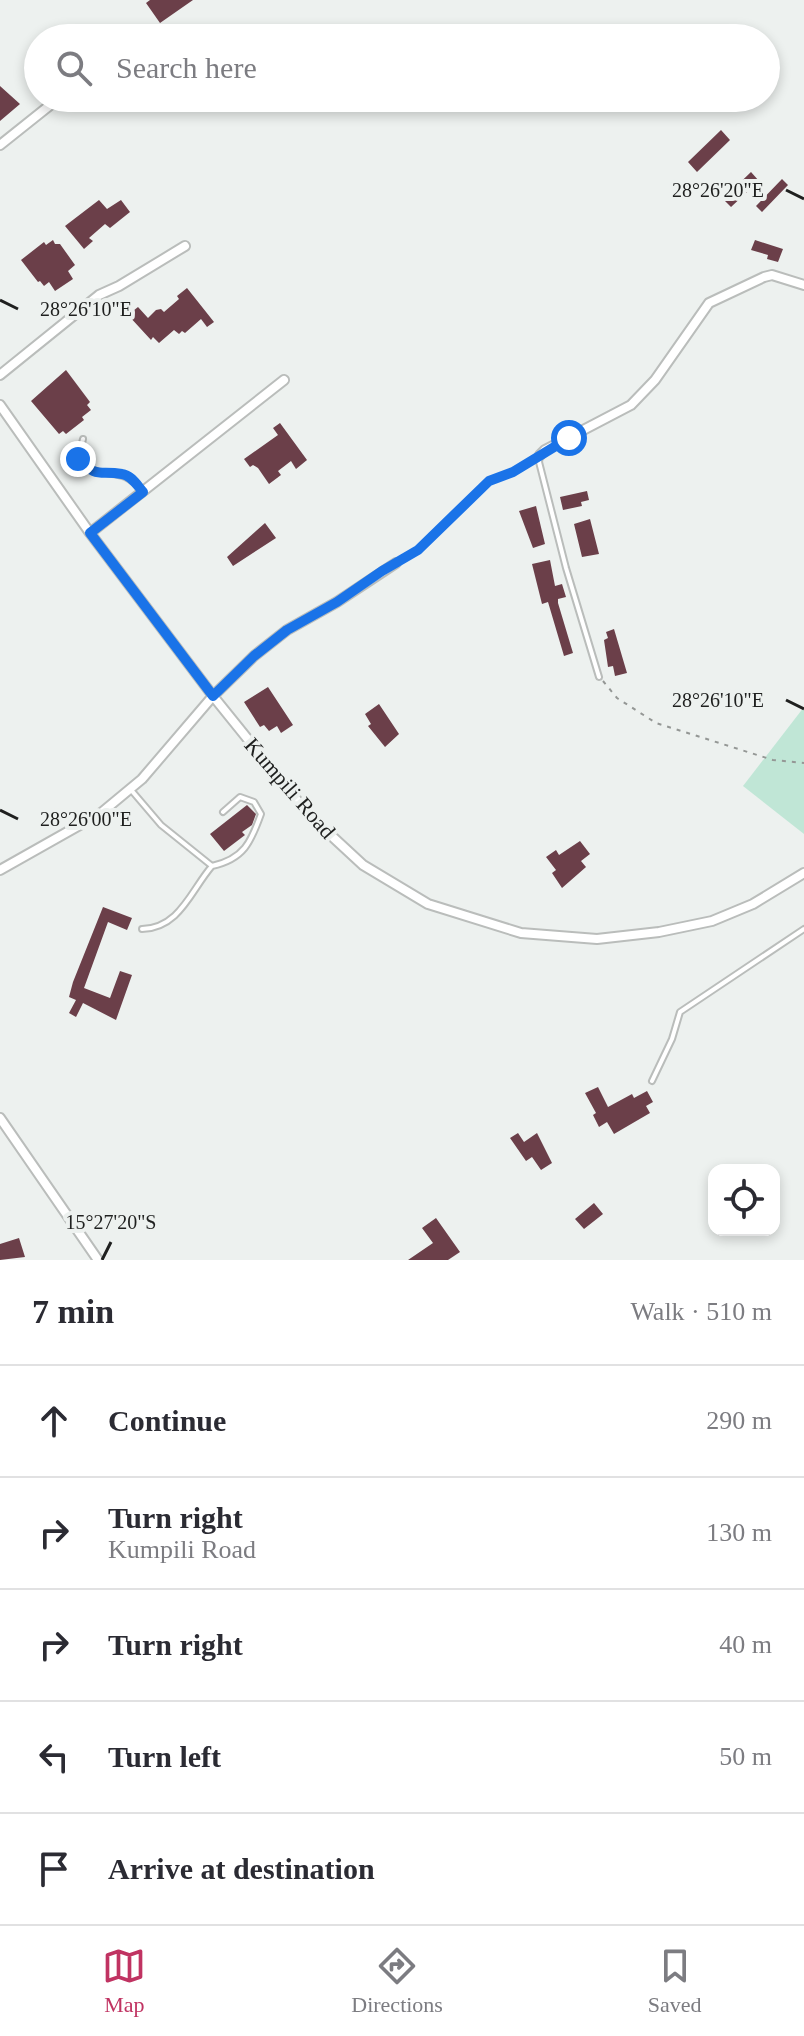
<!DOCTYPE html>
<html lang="en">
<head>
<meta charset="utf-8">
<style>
	body { margin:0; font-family:Georgia,serif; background:#f7f7f7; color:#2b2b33 }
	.controls { position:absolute; right:24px; bottom:24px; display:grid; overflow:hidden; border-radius:16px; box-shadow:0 4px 12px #0003 }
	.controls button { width:72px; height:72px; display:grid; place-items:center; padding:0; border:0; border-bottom:2px solid #e1e1e2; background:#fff; color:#2b2b33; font:40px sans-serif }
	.stop { position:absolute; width:24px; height:24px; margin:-18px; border:6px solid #1a73e8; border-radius:50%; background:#fff }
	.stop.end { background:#1a73e8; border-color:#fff; box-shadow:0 2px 8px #0008 }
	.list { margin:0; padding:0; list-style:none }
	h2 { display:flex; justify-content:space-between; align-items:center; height:104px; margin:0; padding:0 32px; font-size:34px }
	h2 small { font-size:26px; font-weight:400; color:#7c7c81 }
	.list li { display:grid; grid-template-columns:52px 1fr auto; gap:24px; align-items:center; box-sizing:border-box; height:112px; padding:0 32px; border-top:2px solid #e1e1e2 }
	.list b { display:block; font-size:30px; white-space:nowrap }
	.list p { margin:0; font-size:26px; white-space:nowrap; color:#7c7c81 }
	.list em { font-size:26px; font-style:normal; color:#7c7c81 }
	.icon { flex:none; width:44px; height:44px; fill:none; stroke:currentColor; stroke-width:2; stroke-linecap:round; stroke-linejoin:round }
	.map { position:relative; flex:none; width:804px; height:1260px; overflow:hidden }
	.search { position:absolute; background:#fff; box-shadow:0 4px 12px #0003; left:24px; right:24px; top:24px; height:88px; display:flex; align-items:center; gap:20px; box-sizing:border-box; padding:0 28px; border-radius:44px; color:#7c7c81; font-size:30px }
	.sheet { height:664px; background:#fff }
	nav { display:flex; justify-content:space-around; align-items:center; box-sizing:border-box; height:112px; border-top:2px solid #e1e1e2; background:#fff; font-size:22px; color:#7c7c81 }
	nav a { display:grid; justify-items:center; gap:4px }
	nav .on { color:#c03362 }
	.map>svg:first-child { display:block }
</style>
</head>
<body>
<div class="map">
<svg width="804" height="1260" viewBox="0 0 804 1260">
	<rect width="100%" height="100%" fill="#edf1ef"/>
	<path fill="#c0e6d6" d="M 804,707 L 804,834 L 743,786 Z"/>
	<path fill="#6b3f49" d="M 150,0 L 193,0 L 160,23 L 146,3 Z
		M 0,86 L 20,104 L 0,121 Z
		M 721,130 L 730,140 L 697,172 L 688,162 Z
		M 751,172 L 759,181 L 731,207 L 723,199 Z
		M 782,179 L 788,185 L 762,212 L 756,206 Z
		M 99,200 L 107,209 L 121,200 L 130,212 L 110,228 L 105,224 L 89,238 L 93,241 L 84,249 L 65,226 Z
		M 53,240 L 55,244 L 60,244 L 75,265 L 68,271 L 73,279 L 55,291 L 49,282 L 44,286 L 40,281 L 38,282 L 21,260 L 44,242 L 46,245 Z
		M 755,240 L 783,249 L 778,262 L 767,259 L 768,255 L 751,250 Z
		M 187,288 L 214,322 L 207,327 L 201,319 L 185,333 L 182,331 L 179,334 L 174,330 L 159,343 L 153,337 L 151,340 L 128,315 L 138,307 L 148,318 L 156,310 L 161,309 L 164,312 L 179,299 L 177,296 Z
		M 66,370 L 90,402 L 87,405 L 91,410 L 82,417 L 84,420 L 66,434 L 63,431 L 59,434 L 31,401 Z
		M 280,423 L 307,460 L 296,469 L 291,461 L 278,471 L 281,475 L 269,484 L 258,468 L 253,465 L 250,467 L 244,459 L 278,435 L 273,428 Z
		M 587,491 L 589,500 L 581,502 L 582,506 L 563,510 L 560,497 Z
		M 536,506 L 545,544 L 533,548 L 519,511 Z
		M 590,519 L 599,554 L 582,557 L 574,524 Z
		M 265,523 L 276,538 L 233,566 L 227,557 Z
		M 550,560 L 555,586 L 562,584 L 566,597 L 558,599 L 558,603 L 573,653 L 564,656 L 548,602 L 542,604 L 532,564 Z
		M 614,629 L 627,673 L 615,676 L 613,666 L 608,667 L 604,640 L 608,638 L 606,632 Z
		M 268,687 L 293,725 L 281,733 L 277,726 L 269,731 L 264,725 L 260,727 L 244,702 Z
		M 379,704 L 399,734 L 385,747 L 368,726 L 371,724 L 365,714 Z
		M 247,805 L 256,814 L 252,825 L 242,832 L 245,835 L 224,851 L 210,834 Z
		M 580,841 L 590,854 L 581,861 L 586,867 L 562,888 L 552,873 L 556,870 L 546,857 L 556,850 L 559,855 Z
		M 103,907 L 132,918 L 127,930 L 108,922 L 84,988 L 110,998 L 120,971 L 132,975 L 116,1020 L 83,1003 L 76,1017 L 69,1013 L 76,1000 L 69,997 L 73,982 Z
		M 598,1087 L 608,1107 L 632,1094 L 634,1098 L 647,1091 L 653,1102 L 646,1106 L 650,1113 L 614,1134 L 607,1122 L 599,1127 L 593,1115 L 596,1113 L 585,1093 Z
		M 518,1133 L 524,1142 L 537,1133 L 552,1163 L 541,1170 L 532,1157 L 526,1161 L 510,1138 Z
		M 594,1203 L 603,1214 L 584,1229 L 575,1219 Z
		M 436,1218 L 460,1252 L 448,1260 L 408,1260 L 433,1243 L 422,1228 Z
		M 19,1238 L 25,1257 L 0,1260 L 0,1244 Z"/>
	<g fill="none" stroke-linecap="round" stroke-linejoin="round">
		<g stroke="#babdbb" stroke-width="8">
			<path id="service" d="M 83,439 L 78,459 C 104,485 118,462 141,490
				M 540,456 L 539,462 L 566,568 L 599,677
				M 132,791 L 161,825 L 212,866 C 244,859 251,842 261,814 L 254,802 L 240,797 L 223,812
				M 142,929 C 180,928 191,890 212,866
				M 652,1081 L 672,1039 L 680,1012 L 804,929"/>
		</g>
		<g stroke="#babdbb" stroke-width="12">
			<path id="minor" d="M 0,145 L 59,98
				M 0,375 L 99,295 L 119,286 L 185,246
				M 0,405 L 90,533 L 213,696 L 309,815 L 363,865 L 428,904 L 521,933 L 597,939 L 659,932 L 712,921 L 753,904 L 804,873
				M 540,455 L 545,450 L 631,405 L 655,380 L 709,303 L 764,277 L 772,275 L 804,285
				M 90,533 L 284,380
				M 0,870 L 101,813 L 142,779 L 213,696 L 254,656 L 287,630 L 337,602 L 396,563
				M 0,1118 L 98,1260"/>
		</g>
		<path stroke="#949795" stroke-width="2" stroke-dasharray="4 6" stroke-linecap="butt" d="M 403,559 C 436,540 456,505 487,482 C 498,474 519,468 532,460
			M 603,681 L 617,698 L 656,723 L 773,760 L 804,763"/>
		<use href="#service" stroke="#fff" stroke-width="4"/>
		<use href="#minor" stroke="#fff" stroke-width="8"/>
	</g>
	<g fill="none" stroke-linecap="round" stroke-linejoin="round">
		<path stroke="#1a73e8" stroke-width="10" d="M 78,459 C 98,479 99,470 122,474 C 131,475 137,485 143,492 L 90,533 L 213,696 L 254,656 L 287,630 L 337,602 L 382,571 L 418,550 L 489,481 L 513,472 L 569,438"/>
	</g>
	<path fill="none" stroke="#1f201f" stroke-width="3" d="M 786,190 L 804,199M 0,300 L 18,309M 786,700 L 804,709M 0,810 L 18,819M 102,1260 L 111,1242"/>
	<g text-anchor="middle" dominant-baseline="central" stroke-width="8" stroke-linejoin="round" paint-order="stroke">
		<g font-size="22" fill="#1f201f" stroke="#edf1ef">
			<text transform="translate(290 788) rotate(49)">Kumpili Road</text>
		</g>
	</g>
	<g font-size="20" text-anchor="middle" fill="#1f201f" stroke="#edf1ef" stroke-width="8" stroke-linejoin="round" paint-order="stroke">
		<text x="718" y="197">28°26'20"E</text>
		<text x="86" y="316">28°26'10"E</text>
		<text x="718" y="707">28°26'10"E</text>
		<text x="86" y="826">28°26'00"E</text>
		<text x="111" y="1229">15°27'20"S</text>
	</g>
</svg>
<div class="controls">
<button><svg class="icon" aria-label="locate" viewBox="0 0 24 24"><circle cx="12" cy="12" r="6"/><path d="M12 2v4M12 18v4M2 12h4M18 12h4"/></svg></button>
</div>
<div class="stop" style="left:569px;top:438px"></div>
<div class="stop end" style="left:78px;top:459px"></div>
<div class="search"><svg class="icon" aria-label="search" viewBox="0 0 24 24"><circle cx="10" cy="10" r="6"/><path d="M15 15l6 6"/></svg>Search here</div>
</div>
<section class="sheet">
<h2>7 min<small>Walk · 510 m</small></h2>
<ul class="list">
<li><svg class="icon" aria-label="ahead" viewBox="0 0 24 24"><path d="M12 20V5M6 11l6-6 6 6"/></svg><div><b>Continue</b></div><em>290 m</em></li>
<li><svg class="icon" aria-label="right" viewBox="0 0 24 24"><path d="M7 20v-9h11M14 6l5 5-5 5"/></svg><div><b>Turn right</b><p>Kumpili Road</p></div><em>130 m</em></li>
<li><svg class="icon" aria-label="right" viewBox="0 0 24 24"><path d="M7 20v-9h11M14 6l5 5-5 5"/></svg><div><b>Turn right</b></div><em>40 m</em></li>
<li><svg class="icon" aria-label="left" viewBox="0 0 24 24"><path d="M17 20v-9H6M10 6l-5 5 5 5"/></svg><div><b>Turn left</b></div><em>50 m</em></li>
<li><svg class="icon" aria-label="arrive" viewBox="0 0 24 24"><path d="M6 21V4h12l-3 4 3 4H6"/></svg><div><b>Arrive at destination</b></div></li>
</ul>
</section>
<nav>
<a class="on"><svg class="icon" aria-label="map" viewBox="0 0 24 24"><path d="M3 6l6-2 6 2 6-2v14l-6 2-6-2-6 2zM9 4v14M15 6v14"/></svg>Map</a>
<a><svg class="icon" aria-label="directions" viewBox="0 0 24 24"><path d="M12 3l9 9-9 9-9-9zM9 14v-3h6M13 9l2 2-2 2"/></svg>Directions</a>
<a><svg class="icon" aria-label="saved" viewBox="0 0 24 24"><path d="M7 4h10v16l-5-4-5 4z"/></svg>Saved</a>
</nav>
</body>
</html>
